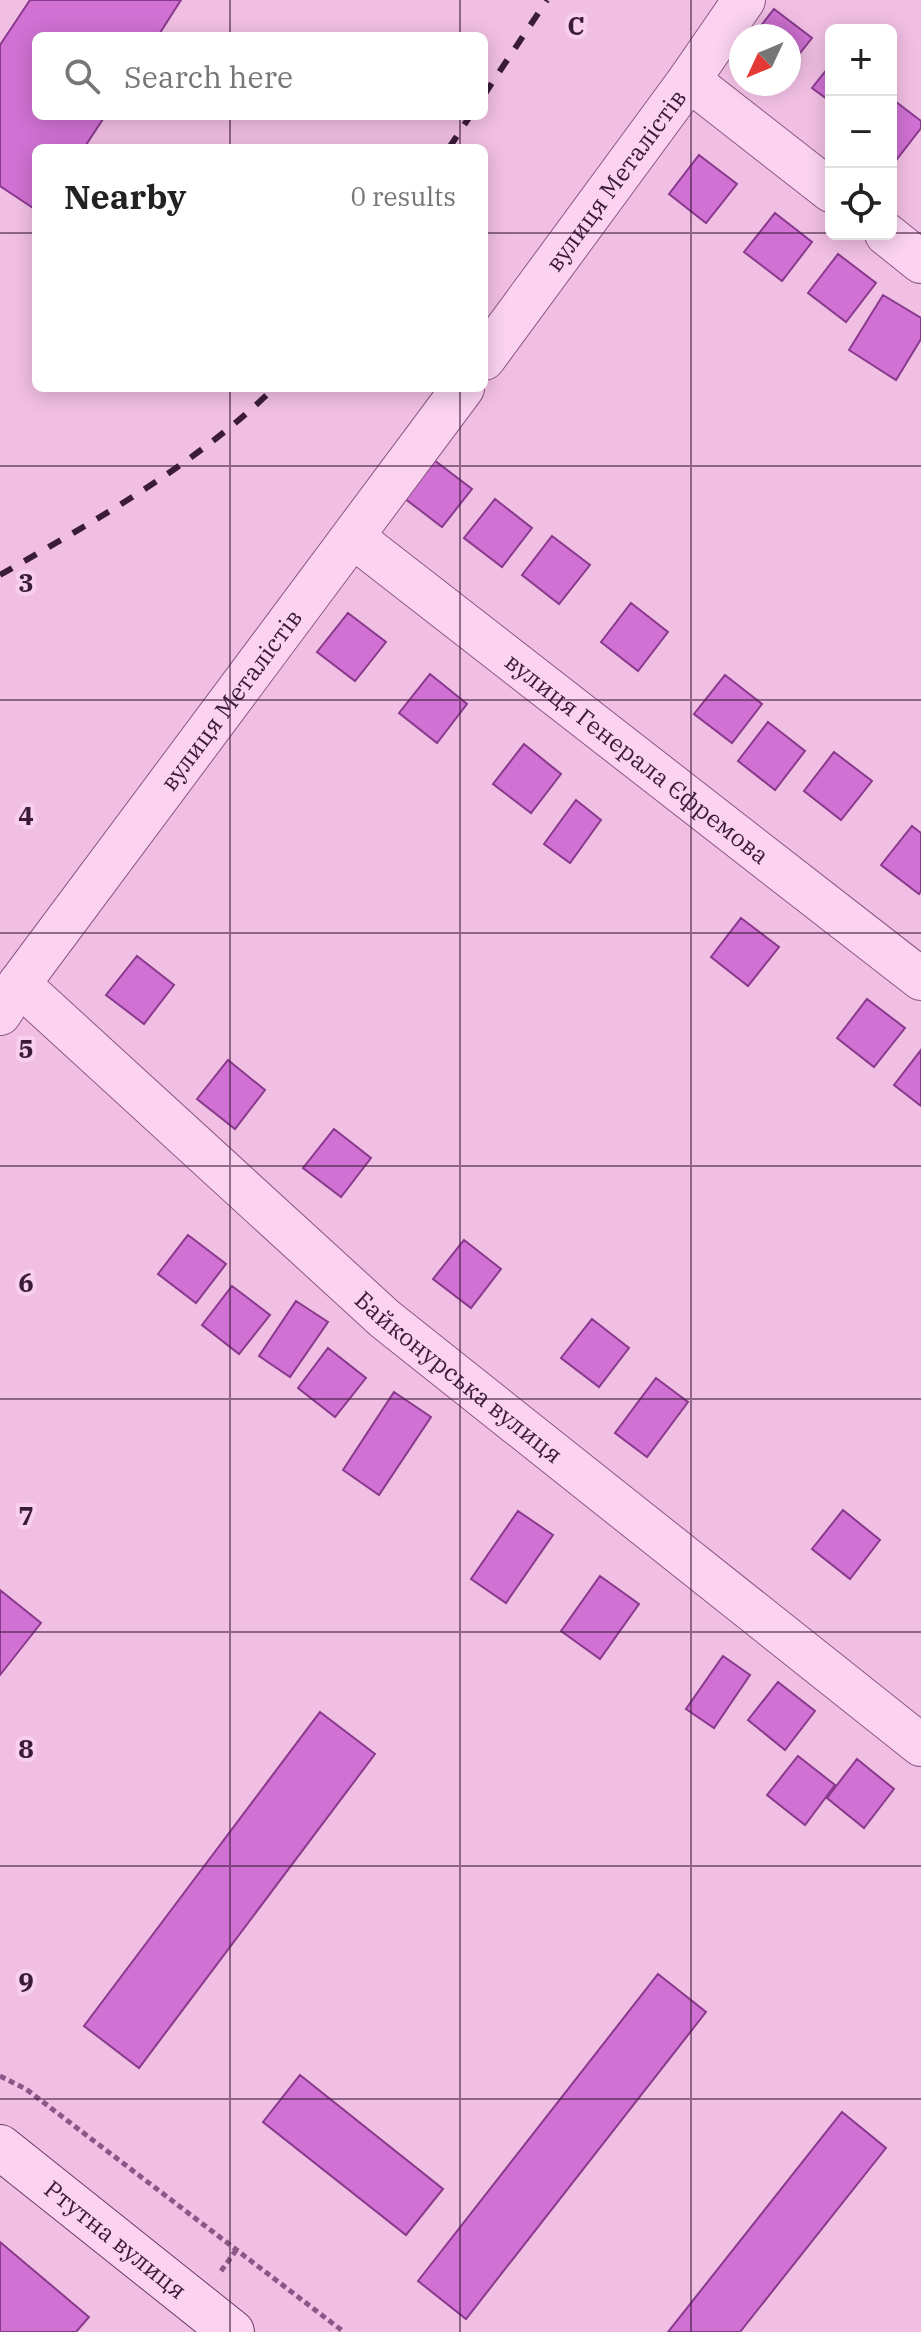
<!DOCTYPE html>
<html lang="en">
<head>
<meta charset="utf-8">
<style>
	body { margin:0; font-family:"IBM Plex Serif",serif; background:#f2f2f2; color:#222 }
	.controls { position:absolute; right:24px; top:24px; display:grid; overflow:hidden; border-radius:12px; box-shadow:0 4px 20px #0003 }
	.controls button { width:72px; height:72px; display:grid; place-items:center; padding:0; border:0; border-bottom:2px solid #e0e0e0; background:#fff; color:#222; font:40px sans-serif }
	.compass { position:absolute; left:729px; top:24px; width:72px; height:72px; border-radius:50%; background:#fff; box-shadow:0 4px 20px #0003; rotate:226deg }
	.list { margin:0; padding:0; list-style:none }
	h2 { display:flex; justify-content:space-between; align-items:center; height:104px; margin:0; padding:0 32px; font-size:34px }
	h2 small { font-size:26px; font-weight:400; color:#767676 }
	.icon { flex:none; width:44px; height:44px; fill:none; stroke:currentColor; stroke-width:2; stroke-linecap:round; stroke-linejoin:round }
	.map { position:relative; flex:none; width:921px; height:2332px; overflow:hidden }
	.search { position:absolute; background:#fff; box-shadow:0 4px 20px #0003; left:32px; top:32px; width:456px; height:88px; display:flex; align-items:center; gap:20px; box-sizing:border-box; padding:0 28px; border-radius:12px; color:#767676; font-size:30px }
	.panel { position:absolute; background:#fff; box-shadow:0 4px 20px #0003; left:32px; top:144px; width:456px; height:248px; border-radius:12px }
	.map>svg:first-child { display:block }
</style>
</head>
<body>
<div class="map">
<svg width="921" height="2332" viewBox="0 0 921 2332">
	<rect width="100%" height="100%" fill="#f1bfe4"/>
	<path fill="#d071d3" stroke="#893a8d" stroke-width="2" d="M 30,0 L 181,0 L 158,36 L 36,36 L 36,116 L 105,116 L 84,148 L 36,148 L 36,210 L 0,186 L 0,45 Z
		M 774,9 L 812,38 L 789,67 L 789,36 L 753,36 Z
		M 831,64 L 831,102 L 812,88 Z
		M 891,98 L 921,121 L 921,128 L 894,163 L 891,161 Z
		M 699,155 L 737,184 L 706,223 L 669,194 Z
		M 775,213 L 812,242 L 782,281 L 744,252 Z
		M 838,254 L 876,283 L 846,322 L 808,293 Z
		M 883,295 L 921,318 L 921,339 L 896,380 L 849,350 Z
		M 434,460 L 472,489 L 442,527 L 404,498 Z
		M 495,499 L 532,528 L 502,567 L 464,538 Z
		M 552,536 L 590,565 L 559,604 L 522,575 Z
		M 631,603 L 668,632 L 638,671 L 601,642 Z
		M 348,613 L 386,642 L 355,681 L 317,652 Z
		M 430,674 L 467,704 L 437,743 L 399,713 Z
		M 725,675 L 762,704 L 732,743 L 694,714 Z
		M 768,722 L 805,751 L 775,790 L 738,761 Z
		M 524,744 L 561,774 L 531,813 L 493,784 Z
		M 834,752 L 872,781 L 841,820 L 804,791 Z
		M 576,800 L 601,820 L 570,863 L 544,844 Z
		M 912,826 L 921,833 L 921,891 L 919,894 L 881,865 Z
		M 741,918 L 779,947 L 748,986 L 711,957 Z
		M 137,956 L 174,985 L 144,1024 L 106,995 Z
		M 867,999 L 905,1028 L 874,1067 L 837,1038 Z
		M 921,1050 L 921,1106 L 894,1085 Z
		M 228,1060 L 265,1090 L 235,1129 L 197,1099 Z
		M 334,1129 L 371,1158 L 341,1197 L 303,1168 Z
		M 188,1235 L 226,1264 L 196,1303 L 158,1274 Z
		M 464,1240 L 501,1269 L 471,1308 L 433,1279 Z
		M 232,1286 L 270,1315 L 239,1354 L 202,1325 Z
		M 296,1301 L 328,1322 L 290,1377 L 259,1356 Z
		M 592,1319 L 629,1348 L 599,1387 L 561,1358 Z
		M 328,1348 L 366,1378 L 335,1417 L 298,1388 Z
		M 656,1378 L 688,1402 L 647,1457 L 615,1433 Z
		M 394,1392 L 431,1417 L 379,1495 L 343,1470 Z
		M 843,1510 L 880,1540 L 850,1579 L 812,1549 Z
		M 518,1511 L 553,1535 L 506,1603 L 471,1579 Z
		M 600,1576 L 639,1604 L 600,1659 L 561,1631 Z
		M 0,1590 L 41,1623 L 0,1675 Z
		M 723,1656 L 750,1675 L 714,1728 L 686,1709 Z
		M 778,1682 L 815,1711 L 785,1750 L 748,1720 Z
		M 320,1712 L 375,1754 L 139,2068 L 84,2026 Z
		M 798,1756 L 835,1785 L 805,1825 L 767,1795 Z
		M 857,1759 L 894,1789 L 864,1828 L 827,1798 Z
		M 658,1974 L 706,2012 L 466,2319 L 418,2281 Z
		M 300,2075 L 443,2189 L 406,2235 L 263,2122 Z
		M 842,2112 L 886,2148 L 740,2332 L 668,2332 Z
		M 0,2242 L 89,2317 L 76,2332 L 0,2332 Z"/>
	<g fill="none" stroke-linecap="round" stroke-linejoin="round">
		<g stroke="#8c5687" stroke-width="44">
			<g id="street">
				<path d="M 689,80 L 831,191"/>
				<path d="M 886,234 L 921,262"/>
				<path id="s1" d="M 484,359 L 689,80 L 744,0"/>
				<path id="s2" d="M 353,537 L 921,979"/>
				<path id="s3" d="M 19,984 L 385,1319 L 921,1745"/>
				<path id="s4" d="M 0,1014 L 19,984 L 463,388"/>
			</g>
		</g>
		<g stroke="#6d396a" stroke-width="46">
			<g id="secondary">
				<path id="s5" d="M 0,2147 L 232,2332"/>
			</g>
		</g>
		<path stroke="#8c5687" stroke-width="5" stroke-dasharray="6 4" stroke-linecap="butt" d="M 0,2076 L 26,2089 L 344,2332
			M 221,2271 L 237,2249"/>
		<use href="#street" stroke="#fbd3f1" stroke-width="42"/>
		<use href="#secondary" stroke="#fbd3f1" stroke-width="44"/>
		<path stroke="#3a1c39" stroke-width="6" stroke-dasharray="14 14" stroke-linecap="butt" d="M 484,95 L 547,0
			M 449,148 L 470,116
			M 0,575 C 96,520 194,466 274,388"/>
	</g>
	<path fill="none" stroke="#3a1c39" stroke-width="2" stroke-opacity="0.55" d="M 230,0 L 230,36M 460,0 L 460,36M 691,0 L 691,2332M 230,116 L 230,148M 460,116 L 460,148M 0,233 L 36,233M 484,233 L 831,233M 891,233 L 921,233M 230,388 L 230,2332M 460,388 L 460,2332M 0,466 L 921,466M 0,700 L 921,700M 0,933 L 921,933M 0,1166 L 921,1166M 0,1399 L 921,1399M 0,1632 L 921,1632M 0,1866 L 921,1866M 0,2099 L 921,2099"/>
	<g text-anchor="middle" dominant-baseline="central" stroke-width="8" stroke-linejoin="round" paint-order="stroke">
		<g font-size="24" fill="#3a1c39" stroke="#f8cfed">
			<text stroke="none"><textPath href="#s1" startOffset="222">вулиця Металістів</textPath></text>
			<text stroke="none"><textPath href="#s4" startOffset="390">вулиця Металістів</textPath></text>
			<text stroke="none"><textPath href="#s2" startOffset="360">вулиця Генерала Єфремова</textPath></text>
			<text stroke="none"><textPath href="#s3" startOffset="590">Байконурська вулиця</textPath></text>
			<text stroke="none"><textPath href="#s5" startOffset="148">Ртутна вулиця</textPath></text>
		</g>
	</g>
	<g font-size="26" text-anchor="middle" font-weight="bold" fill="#3a1c39" stroke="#f8cfed" stroke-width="8" stroke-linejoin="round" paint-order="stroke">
		<text x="576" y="35">C</text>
		<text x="26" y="592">3</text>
		<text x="26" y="825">4</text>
		<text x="26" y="1058">5</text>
		<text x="26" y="1292">6</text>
		<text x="26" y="1525">7</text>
		<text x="26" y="1758">8</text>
		<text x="26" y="1991">9</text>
	</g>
</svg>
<div class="controls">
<button>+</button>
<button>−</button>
<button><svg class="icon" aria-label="locate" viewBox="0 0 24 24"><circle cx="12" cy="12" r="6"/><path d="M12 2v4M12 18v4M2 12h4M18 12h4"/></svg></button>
</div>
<svg class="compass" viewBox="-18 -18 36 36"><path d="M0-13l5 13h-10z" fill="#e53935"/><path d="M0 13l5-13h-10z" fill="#767676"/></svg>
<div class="search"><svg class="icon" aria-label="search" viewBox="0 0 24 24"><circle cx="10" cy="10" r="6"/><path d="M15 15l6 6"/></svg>Search here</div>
<section class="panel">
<h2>Nearby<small>0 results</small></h2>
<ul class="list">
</ul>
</section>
</div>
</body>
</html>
